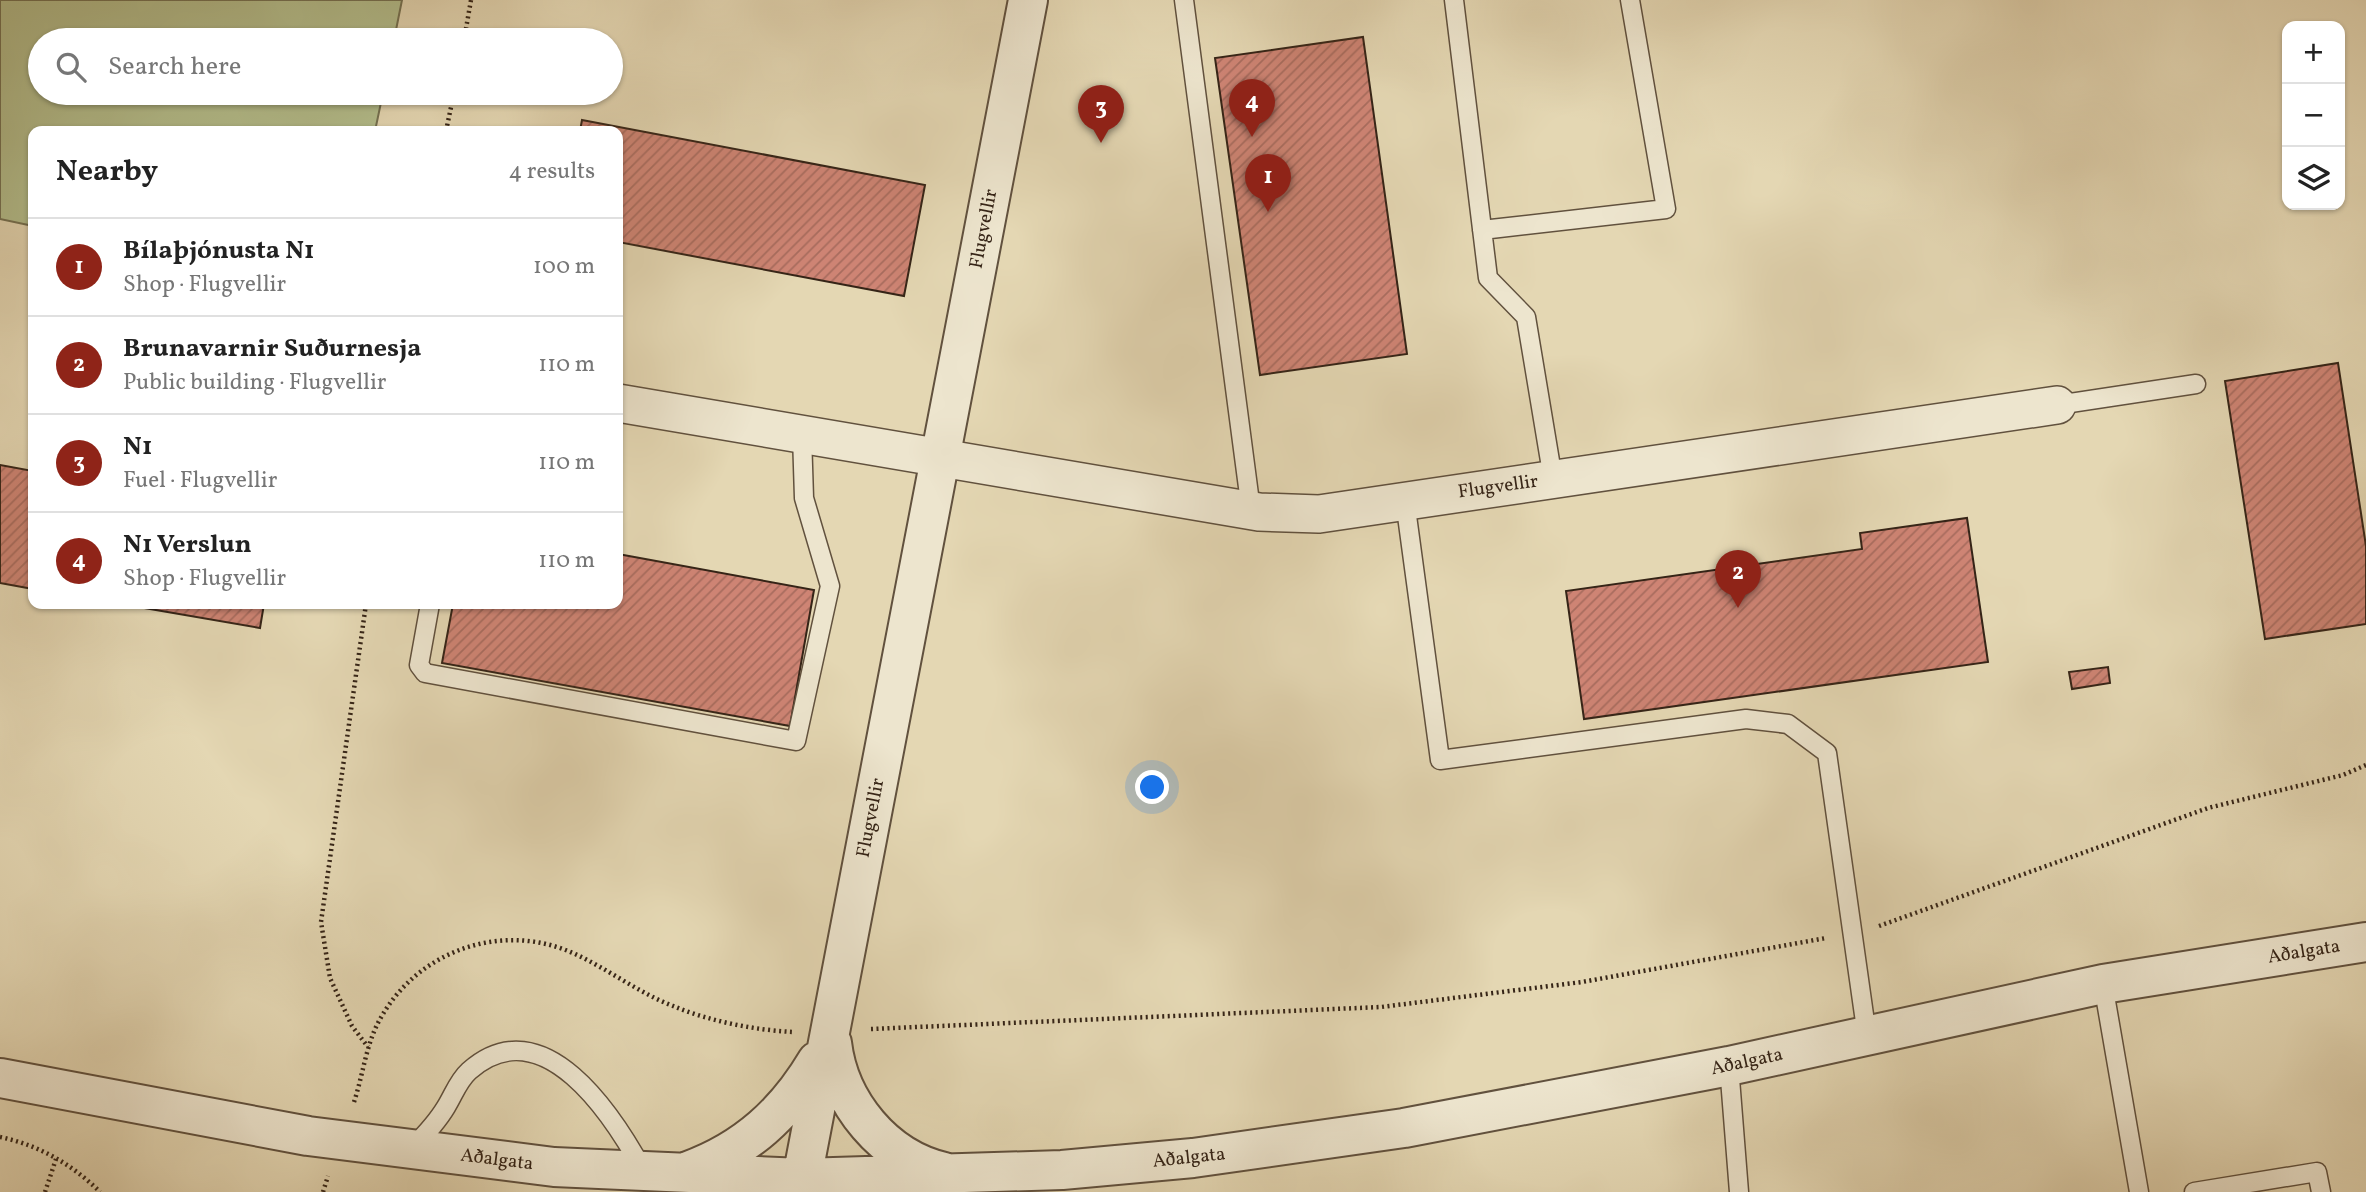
<!DOCTYPE html>
<html lang="en">
<head>
<meta charset="utf-8">
<style>
	body { margin:0; font-family:Vollkorn,serif; background:#f6f6f6; color:#222 }
	.controls { position:absolute; right:21px; top:21px; display:grid; overflow:hidden; border-radius:14px; box-shadow:0 2px 5px #0004 }
	.controls button { width:63px; height:63px; display:grid; place-items:center; padding:0; border:0; border-bottom:2px solid #e0e0e0; background:#fff; color:#222; font:35px sans-serif }
	.you { position:absolute; left:1153px; top:788px; width:24px; height:24px; margin:-18px; border:5px solid #fff; border-radius:50%; background:#1a73e8; box-shadow:0 0 0 10px #1a73e833 }
	.badge { display:grid; place-items:center; width:46px; height:46px; border-radius:50%; background:#8f2418; color:#fff; font-size:23px; font-weight:700 }
	.pin { position:absolute; translate:-50% -58px; filter:drop-shadow(0 2px 4px #0008) }
	.pin::after { content:''; position:absolute; top:37px; width:24px; height:21px; background:inherit; clip-path:polygon(0 0,100% 0,50% 100%) }
	.list { margin:0; padding:0; list-style:none }
	h2 { display:flex; justify-content:space-between; align-items:center; height:91px; margin:0; padding:0 28px; font-size:30px }
	h2 small { font-size:23px; font-weight:400; color:#767676 }
	.list li { display:grid; grid-template-columns:46px 1fr auto; gap:21px; align-items:center; box-sizing:border-box; height:98px; padding:0 28px; border-top:2px solid #e0e0e0 }
	.list b { display:block; font-size:26px; white-space:nowrap }
	.list p { margin:0; font-size:23px; white-space:nowrap; color:#767676 }
	.list em { font-size:23px; font-style:normal; color:#767676 }
	.icon { flex:none; width:38px; height:38px; fill:none; stroke:currentColor; stroke-width:2; stroke-linecap:round; stroke-linejoin:round }
	.map { position:relative; flex:none; width:2366px; height:1192px; overflow:hidden }
	.search { position:absolute; background:#fff; box-shadow:0 2px 5px #0004; left:28px; top:28px; width:595px; height:77px; display:flex; align-items:center; gap:18px; box-sizing:border-box; padding:0 24px; border-radius:38px; color:#767676; font-size:26px }
	.panel { position:absolute; background:#fff; box-shadow:0 2px 5px #0004; left:28px; top:126px; width:595px; height:483px; border-radius:14px }
	.map>svg:first-child { display:block }
</style>
</head>
<body>
<div class="map">
<svg width="2366" height="1192" viewBox="0 0 2366 1192">
	<defs>
		<pattern id="building-hatch" width="6" height="6" patternUnits="userSpaceOnUse" patternTransform="scale(1.75)"><rect width="6" height="6" fill="#ce8474"/><path d="M-1 1l2-2M0 6l6-6M5 7l2-2" fill="none" stroke="#a86c5e"/></pattern>
	</defs>
	<rect width="100%" height="100%" fill="#e4d7b3"/>
	<filter id="stains"><feTurbulence type="fractalNoise" baseFrequency=".00286" numOctaves="4"/><feColorMatrix values="0 0 0 0 .2 0 0 0 0 .09 0 0 0 0 .02 0 0 0 .5 -.17"/></filter>
	<radialGradient id="worn" r=".72"><stop offset=".6" stop-color="#630" stop-opacity="0"/><stop offset="1" stop-color="#630" stop-opacity=".3"/></radialGradient>
	<path fill="#b3be8d" stroke="#747152" stroke-width="2" d="M 0,0 L 402,0 L 394,40 L 40,40 L 40,93 L 383,93 L 375,131 L 33,131 L 33,226 L 0,219 Z"/>
	<path fill="url(#building-hatch)" stroke="#352417" stroke-width="2" d="M 1363,37 L 1407,354 L 1260,375 L 1215,58 Z
		M 582,120 L 925,185 L 904,296 L 618,242 L 618,131 L 580,131 Z
		M 2338,363 L 2366,546 L 2366,624 L 2265,639 L 2225,381 Z
		M 0,465 L 33,471 L 33,589 L 0,583 Z
		M 1967,518 L 1988,662 L 1584,719 L 1566,591 L 1862,549 L 1860,533 Z
		M 618,554 L 814,590 L 790,726 L 442,663 L 453,604 L 618,604 Z
		M 121,604 L 264,604 L 260,628 Z
		M 2108,667 L 2110,683 L 2072,689 L 2069,672 Z"/>
	<g fill="none" stroke-linecap="round" stroke-linejoin="round">
		<g stroke="#61513e" stroke-width="21">
			<path id="service" d="M 1184,0 L 1251,510
				M 1454,0 L 1488,278 L 1526,317 L 1553,479
				M 1482,230 L 1666,209 L 1630,0
				M 2057,405 L 2196,384
				M 1405,501 L 1440,760 L 1746,719 L 1788,724 L 1827,753 L 1867,1036
				M 430,604 L 419,665 L 425,673 L 796,741 L 830,586 L 804,498 L 802,435
				M 2103,984 L 2139,1192
				M 1729,1066 L 1739,1192
				M 412,1148 C 425,1135 437,1122 446,1107 C 454,1094 458,1081 469,1071 C 543,1005 614,1117 644,1172
				M 2194,1192 L 2317,1172 L 2321,1192"/>
		</g>
		<g stroke="#61513e" stroke-width="40">
			<path id="minor" d="M 618,403 L 1259,512 L 1319,514 L 2057,405"/>
		</g>
		<g stroke="#61513e" stroke-width="42">
			<path id="tertiary" d="M 832,1043 C 839,1103 884,1158 944,1172
				M 0,1078 L 308,1136 L 554,1167 L 802,1178 L 1062,1170 L 1193,1158 L 1404,1128 L 1729,1066 L 2103,984 L 2366,942
				M 688,1171 C 746,1150 786,1113 817,1061
				M 802,1178 L 1028,0"/>
		</g>
		<path stroke="#352417" stroke-width="4.5" stroke-dasharray="2 3.5" stroke-linecap="butt" d="M 464,40 L 471,0
			M 446,131 L 454,93
			M 366,604 L 321,922 L 330,978 L 352,1026 L 368,1047
			M 1879,926 L 2208,808 L 2343,775 L 2366,765
			M 871,1029 L 1381,1007 L 1582,982 L 1826,938
			M 354,1102 C 363,1075 366,1045 379,1021 C 416,951 502,920 575,954 C 608,969 639,993 673,1006 C 709,1021 754,1030 793,1032
			M 0,1137 C 39,1145 73,1165 100,1192
			M 45,1192 L 56,1159
			M 323,1192 L 328,1176"/>
		<use href="#service" stroke="#ede5ce" stroke-width="18"/>
		<use href="#minor" stroke="#ede5ce" stroke-width="37"/>
		<use href="#tertiary" stroke="#ede5ce" stroke-width="38"/>
	</g>
	<g text-anchor="middle" dominant-baseline="central" stroke-width="5" stroke-linejoin="round" paint-order="stroke">
		<g font-size="19" fill="#352417" stroke="#ede5ce">
			<text transform="translate(984 229) rotate(-79)">Flugvellir</text>
			<text transform="translate(1498 487) rotate(-8)">Flugvellir</text>
			<text transform="translate(871 818) rotate(-79)">Flugvellir</text>
			<text transform="translate(2304 952) rotate(-9)">Aðalgata</text>
			<text transform="translate(1747 1062) rotate(-12)">Aðalgata</text>
			<text transform="translate(1189 1158) rotate(-6)">Aðalgata</text>
			<text transform="translate(497 1160) rotate(7)">Aðalgata</text>
		</g>
	</g>
	<rect width="100%" height="100%" filter="url(#stains)"/>
	<rect width="100%" height="100%" fill="url(#worn)"/>
</svg>
<div class="controls">
<button>+</button>
<button>−</button>
<button><svg class="icon" aria-label="layers" viewBox="0 0 24 24"><path d="M12 4l9 5-9 5-9-5zM3 14l9 5 9-5"/></svg></button>
</div>
<div class="you"></div>
<div class="pin badge" style="left:1268px;top:212px">1</div>
<div class="pin badge" style="left:1738px;top:608px">2</div>
<div class="pin badge" style="left:1101px;top:143px">3</div>
<div class="pin badge" style="left:1252px;top:137px">4</div>
<div class="search"><svg class="icon" aria-label="search" viewBox="0 0 24 24"><circle cx="10" cy="10" r="6"/><path d="M15 15l6 6"/></svg>Search here</div>
<section class="panel">
<h2>Nearby<small>4 results</small></h2>
<ul class="list">
<li><span class="badge">1</span><div><b>Bílaþjónusta N1</b><p>Shop · Flugvellir</p></div><em>100 m</em></li>
<li><span class="badge">2</span><div><b>Brunavarnir Suðurnesja</b><p>Public building · Flugvellir</p></div><em>110 m</em></li>
<li><span class="badge">3</span><div><b>N1</b><p>Fuel · Flugvellir</p></div><em>110 m</em></li>
<li><span class="badge">4</span><div><b>N1 Verslun</b><p>Shop · Flugvellir</p></div><em>110 m</em></li>
</ul>
</section>
</div>
</body>
</html>
